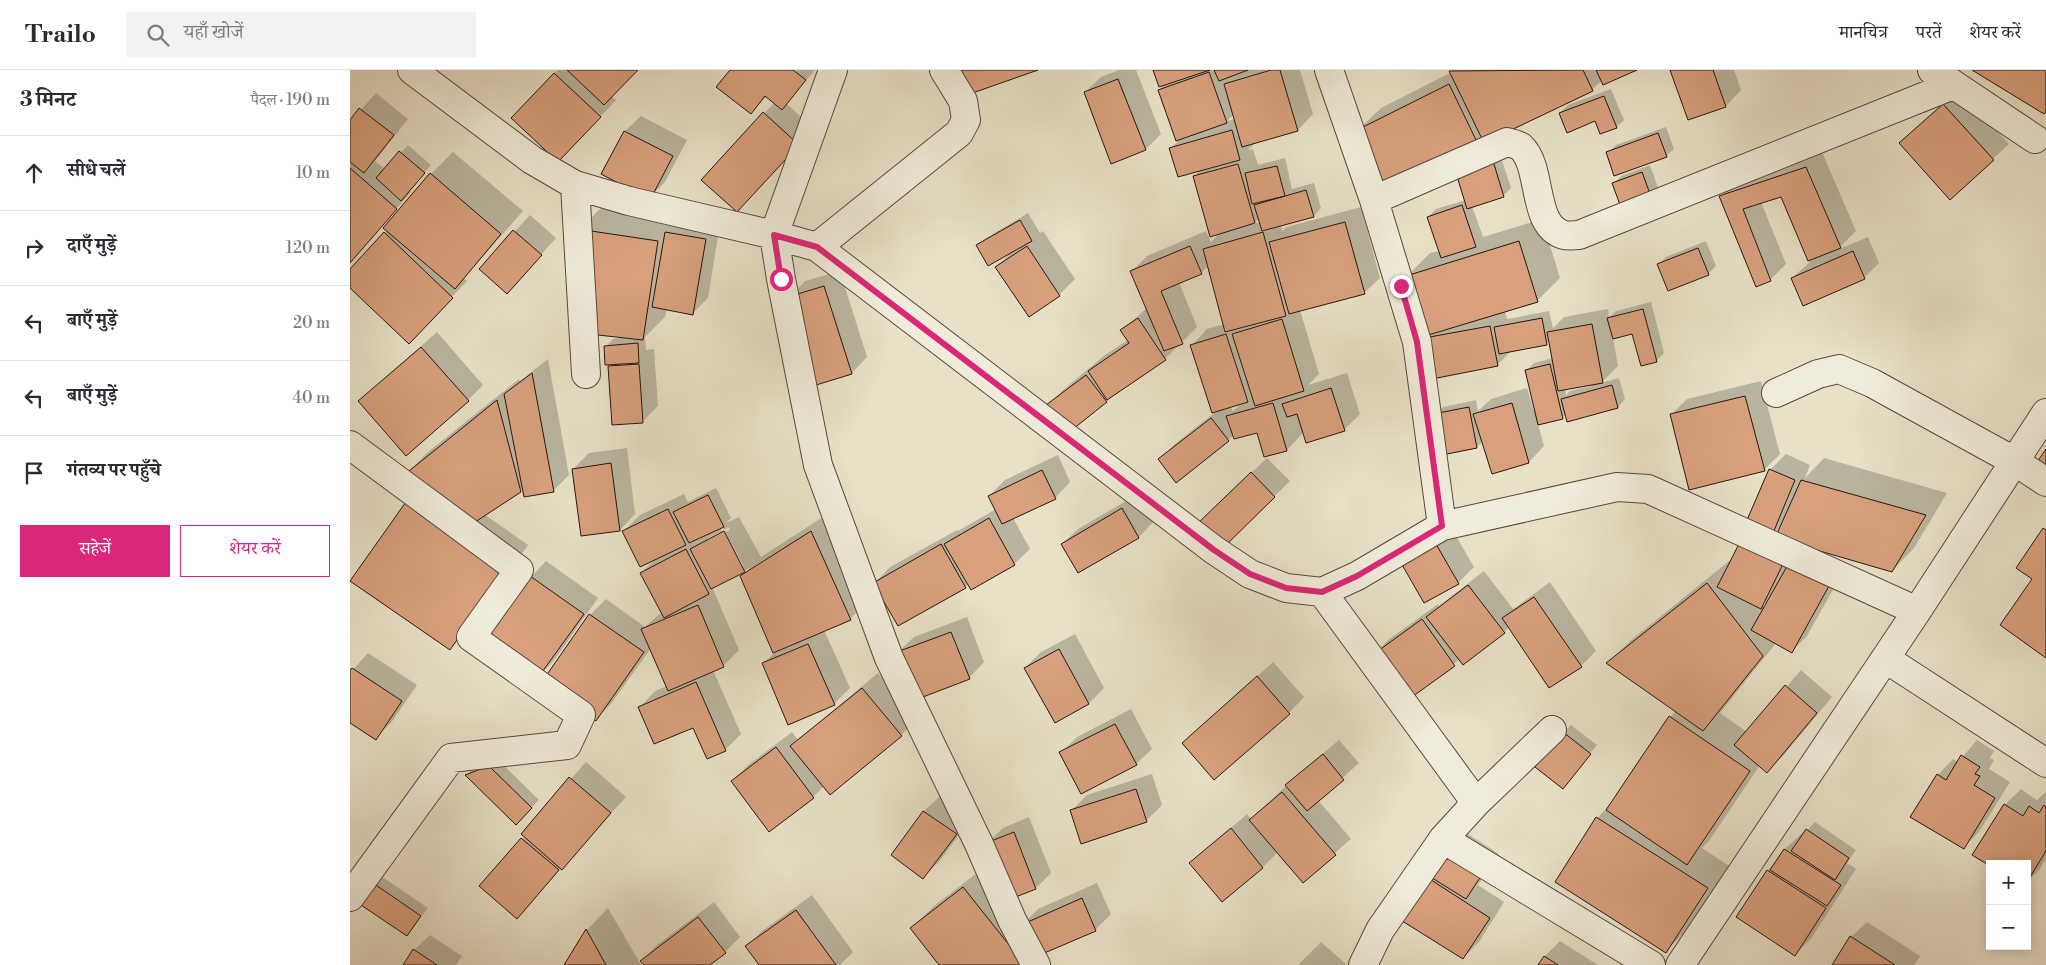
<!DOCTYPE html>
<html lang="hi">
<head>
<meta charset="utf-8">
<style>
	body { margin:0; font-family:"Libre Bodoni","Noto Serif Devanagari",serif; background:#f2f2f3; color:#2b2b33 }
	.controls { position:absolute; right:15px; bottom:15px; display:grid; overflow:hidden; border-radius:0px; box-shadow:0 2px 12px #0003 }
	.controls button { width:45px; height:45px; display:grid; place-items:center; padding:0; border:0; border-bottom:1px solid #e1e1e2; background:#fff; color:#2b2b33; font:25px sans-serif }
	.stop { position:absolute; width:15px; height:15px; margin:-11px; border:4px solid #db2777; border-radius:50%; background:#fff }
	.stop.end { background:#db2777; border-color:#fff; box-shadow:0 1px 5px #0008 }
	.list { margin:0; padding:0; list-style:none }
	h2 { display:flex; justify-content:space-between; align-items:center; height:65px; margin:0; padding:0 20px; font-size:21px }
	h2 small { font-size:16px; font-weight:400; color:#7c7c81 }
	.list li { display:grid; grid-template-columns:32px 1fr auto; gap:15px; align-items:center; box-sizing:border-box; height:75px; padding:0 20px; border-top:1px solid #e1e1e2 }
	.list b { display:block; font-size:19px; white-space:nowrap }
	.list em { font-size:16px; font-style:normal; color:#7c7c81 }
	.actions { display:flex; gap:10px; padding:15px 20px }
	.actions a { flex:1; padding:11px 0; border:1px solid #db2777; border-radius:0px; text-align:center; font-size:18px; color:#db2777 }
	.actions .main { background:#db2777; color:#fff }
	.icon { flex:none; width:28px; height:28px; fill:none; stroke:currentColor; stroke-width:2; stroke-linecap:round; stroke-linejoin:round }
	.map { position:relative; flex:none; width:1696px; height:895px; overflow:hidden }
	header { display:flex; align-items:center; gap:30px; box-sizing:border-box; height:70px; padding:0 25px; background:#fff; border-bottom:1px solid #e1e1e2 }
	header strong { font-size:24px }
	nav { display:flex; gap:28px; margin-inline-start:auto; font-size:18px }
	.search { width:350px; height:45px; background:#f2f2f3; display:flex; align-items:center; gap:12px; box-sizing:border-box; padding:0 18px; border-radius:0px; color:#7c7c81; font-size:19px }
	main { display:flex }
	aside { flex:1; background:#fff }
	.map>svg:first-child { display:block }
</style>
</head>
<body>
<header>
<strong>Trailo</strong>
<div class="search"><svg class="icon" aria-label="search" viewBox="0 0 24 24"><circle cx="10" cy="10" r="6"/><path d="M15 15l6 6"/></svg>यहाँ खोजें</div>
<nav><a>मानचित्र</a><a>परतें</a><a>शेयर करें</a></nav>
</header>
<main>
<aside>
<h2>3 मिनट<small>पैदल · 190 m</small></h2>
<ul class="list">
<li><svg class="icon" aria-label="ahead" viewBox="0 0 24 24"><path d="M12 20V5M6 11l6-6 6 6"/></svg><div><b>सीधे चलें</b></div><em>10 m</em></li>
<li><svg class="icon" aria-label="right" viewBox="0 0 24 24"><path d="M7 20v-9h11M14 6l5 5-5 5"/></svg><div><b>दाएँ मुड़ें</b></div><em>120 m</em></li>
<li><svg class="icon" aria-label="left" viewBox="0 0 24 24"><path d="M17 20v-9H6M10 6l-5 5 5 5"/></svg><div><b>बाएँ मुड़ें</b></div><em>20 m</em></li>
<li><svg class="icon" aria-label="left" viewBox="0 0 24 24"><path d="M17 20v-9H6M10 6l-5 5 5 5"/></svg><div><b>बाएँ मुड़ें</b></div><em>40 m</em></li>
<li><svg class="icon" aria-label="arrive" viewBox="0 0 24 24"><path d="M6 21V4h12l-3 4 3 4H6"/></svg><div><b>गंतव्य पर पहुँचे</b></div></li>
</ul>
<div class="actions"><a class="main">सहेजें</a><a>शेयर करें</a></div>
</aside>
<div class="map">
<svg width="1696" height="895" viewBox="0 0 1696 895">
	<rect width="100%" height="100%" fill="#e8e1c7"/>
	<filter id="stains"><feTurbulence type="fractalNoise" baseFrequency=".004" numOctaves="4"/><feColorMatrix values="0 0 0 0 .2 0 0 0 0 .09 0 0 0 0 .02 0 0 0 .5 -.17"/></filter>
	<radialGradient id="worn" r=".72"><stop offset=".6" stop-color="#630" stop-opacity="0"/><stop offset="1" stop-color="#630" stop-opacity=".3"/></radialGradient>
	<path fill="#0003" fill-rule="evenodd" d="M 208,0 L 287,0 L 261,26 L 266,30 L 224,75 L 163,48 Z
		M 382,0 L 465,0 L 436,33 L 463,58 L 402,125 L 353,110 L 425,32 L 417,26 L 400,43 Z
		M 769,0 L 786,0 L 811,64 L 796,79 L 762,92 L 735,22 L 751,7 Z
		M 805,0 L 950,0 L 963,44 L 948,60 L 906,73 L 898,80 L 903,79 L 908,95 L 935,88 L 942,119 L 964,113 L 971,138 L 964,146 L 931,155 L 932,161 L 937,157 L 1011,137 L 1030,208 L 1014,223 L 950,240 L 969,304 L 958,315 L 997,303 L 1010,344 L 994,360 L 954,362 L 937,380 L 915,385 L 908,361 L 884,365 L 826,411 L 810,390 L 825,374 L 868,340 L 842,275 L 857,259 L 874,254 L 858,196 L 851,203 L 829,212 L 847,257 L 815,289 L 764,324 L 756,332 L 698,335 L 713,320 L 755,285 L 778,270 L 772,260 L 797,238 L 782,201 L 797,186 L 856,161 L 861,172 L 871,162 L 844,107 L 851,99 L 821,78 L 828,71 L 809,20 L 816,13 ZM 884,44 L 885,49 L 877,51 ZM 909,148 L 910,152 L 902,155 ZM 892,333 L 883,341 L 880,336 Z
		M 1102,0 L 1284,0 L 1252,10 L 1242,20 L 1131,66 L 1126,71 L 1008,60 L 1031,38 L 1102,2 Z
		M 1322,0 L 1384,0 L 1391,20 L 1376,36 Z
		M 1261,19 L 1274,50 L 1266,57 L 1245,50 L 1210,43 L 1218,35 Z
		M 1610,19 L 1659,74 L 1643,89 L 1566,58 Z
		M 26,23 L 58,49 L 25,91 L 35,99 L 58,75 L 81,95 L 59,120 L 61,122 L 0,191 L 0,94 L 2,92 L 0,91 L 0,52 Z
		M 291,46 L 337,70 L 315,112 L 299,128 L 253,104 L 275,61 Z
		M 1316,57 L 1324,79 L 1316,86 L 1258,83 L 1266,75 Z
		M 103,82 L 173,141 L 114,208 L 117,211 L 74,256 L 0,217 L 0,200 L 38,160 L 81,104 Z
		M 1472,82 L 1506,161 L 1487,180 L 1518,167 L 1529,193 L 1514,208 L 1442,208 L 1460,192 L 1432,125 L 1411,132 L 1436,194 L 1420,210 L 1371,126 L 1386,111 Z
		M 1150,84 L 1161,118 L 1153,126 L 1122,136 L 1133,167 L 1192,149 L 1210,208 L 1187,231 L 1155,240 L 1157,249 L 1199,241 L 1203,258 L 1214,247 L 1258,239 L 1259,247 L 1266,241 L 1301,232 L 1314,283 L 1306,291 L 1283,262 L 1263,268 L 1268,296 L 1251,313 L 1269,308 L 1275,329 L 1268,337 L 1216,344 L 1212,348 L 1188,354 L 1194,376 L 1179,392 L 1142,403 L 1133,371 L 1127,377 L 1093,383 L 1085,345 L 1093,337 L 1126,330 L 1128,341 L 1141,329 L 1177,318 L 1184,341 L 1186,340 L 1177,300 L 1184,293 L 1203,288 L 1200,270 L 1196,274 L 1162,280 L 1147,295 L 1083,308 L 1057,206 L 1080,183 L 1090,181 L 1078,147 L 1086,139 L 1116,130 L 1107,103 ZM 1241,314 L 1241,316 L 1220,321 L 1216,325 L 1215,318 Z
		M 1300,95 L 1310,123 L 1302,131 L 1263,114 L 1271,106 Z
		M 252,137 L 370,154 L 358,228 L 342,244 L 317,239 L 315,247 L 295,267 L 296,280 L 304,279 L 308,336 L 293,351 L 260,297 L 263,294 L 255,277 L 263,269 L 274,267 L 230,159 Z
		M 678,143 L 690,163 L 693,161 L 725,209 L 709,225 L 646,197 L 662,182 L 628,175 L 636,168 Z
		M 180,145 L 206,168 L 157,223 L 130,199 Z
		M 1356,171 L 1366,196 L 1358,204 L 1309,194 L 1316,187 Z
		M 490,201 L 517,287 L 502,303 L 440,227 L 455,211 Z
		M 87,262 L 133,315 L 118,330 L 10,331 Z
		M 198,289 L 219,405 L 204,420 L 174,417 L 134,444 L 178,475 L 122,556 L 100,578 L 59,429 L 55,405 L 78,382 L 169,309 L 170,311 Z
		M 1411,311 L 1430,384 L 1414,400 L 1322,344 L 1337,329 Z
		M 277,378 L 285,444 L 270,460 L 223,399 L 239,383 Z
		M 1436,384 L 1460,395 L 1455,408 L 1474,388 L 1597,423 L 1564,478 L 1542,501 L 1460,478 L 1495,498 L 1457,566 L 1442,581 L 1426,573 L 1370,643 L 1397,662 L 1451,600 L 1482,627 L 1433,686 L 1417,701 L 1410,695 L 1359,771 L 1352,778 L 1379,796 L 1338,859 L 1316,881 L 1247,748 L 1264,731 L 1320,647 L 1326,641 L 1258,593 L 1280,571 L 1379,491 L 1381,493 L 1420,400 ZM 1432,456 L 1427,467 L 1422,465 ZM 1419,529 L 1415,538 L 1413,535 Z
		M 708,385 L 720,412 L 705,428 L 663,448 L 680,479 L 664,494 L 619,514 L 615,517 L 525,513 L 540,497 L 607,460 L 608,461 L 646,439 L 639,426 L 655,410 Z
		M 917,388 L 940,411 L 870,479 L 862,440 Z
		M 366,418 L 381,448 L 376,453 L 389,447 L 411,487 L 484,440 L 522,526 L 500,549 L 474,560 L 500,618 L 484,634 L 413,594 L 424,583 L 391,507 L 400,498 L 367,514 L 363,519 L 389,580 L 373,596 L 363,600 L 391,664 L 375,680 L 344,656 L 290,637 L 305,621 L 317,616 L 301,578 L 261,634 L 245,650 L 192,612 L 240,545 L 256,529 L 295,557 L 312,542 L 291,503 L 307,487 L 274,461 L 290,445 L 334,424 L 338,432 ZM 372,455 L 374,460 L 378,457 L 380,460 L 375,462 L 394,497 L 391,497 L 358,471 L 358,468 L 372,461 L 369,456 Z
		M 788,424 L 804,451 L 789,467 L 728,502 L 712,474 L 728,459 Z
		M 1102,459 L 1124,497 L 1108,513 L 1053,494 Z
		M 196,491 L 248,528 L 203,592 L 187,608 L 136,571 L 181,507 Z
		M 1134,501 L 1163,539 L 1200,512 L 1246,581 L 1231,596 L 1159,557 L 1154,562 L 1110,589 L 1055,630 L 1023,586 L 1038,570 L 1088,534 L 1089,536 Z
		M 617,547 L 634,592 L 619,608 L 548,582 L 564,567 Z
		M 725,564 L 754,618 L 739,633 L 705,652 L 675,598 L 691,582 Z
		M 18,583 L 67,615 L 41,653 L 25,668 L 0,651 L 0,603 Z
		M 923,592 L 954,627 L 939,643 L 833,673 Z
		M 528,603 L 566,650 L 551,665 L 474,716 L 463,727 L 420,760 L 383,711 L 398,695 L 442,662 L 448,670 Z
		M 781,639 L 802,679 L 786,694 L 711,683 L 727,667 Z
		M 1221,655 L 1247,675 L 1213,717 L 1213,663 Z
		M 989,670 L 1009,693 L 968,730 L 1001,769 L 953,811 L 928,782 L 913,797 L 872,830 L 841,793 L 897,744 L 901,749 L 953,700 Z
		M 1627,670 L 1644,681 L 1640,688 L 1644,690 L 1639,699 L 1660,712 L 1629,762 L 1613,778 L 1588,705 L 1603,689 L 1608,692 Z
		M 147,689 L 189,730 L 166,753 L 117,705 L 124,697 Z
		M 236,692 L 276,727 L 167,847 L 172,769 L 175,766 L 172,764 Z
		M 802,704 L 812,735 L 796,751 L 721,741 L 737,725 Z
		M 1671,719 L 1687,730 L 1696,722 L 1696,789 L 1689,800 L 1677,812 L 1677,794 L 1655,735 Z
		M 590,726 L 621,748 L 589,792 L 573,807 L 543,785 L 574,741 Z
		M 679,747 L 701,803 L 686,818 L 661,827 L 678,849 L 688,839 L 747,813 L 761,844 L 745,860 L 695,882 L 591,895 L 562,858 L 584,836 L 636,796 L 637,773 L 653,758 Z
		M 1465,752 L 1506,780 L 1497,793 L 1506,799 L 1461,869 L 1445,884 L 1387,847 L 1418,800 L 1435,779 L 1451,764 L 1453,765 Z
		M 1109,758 L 1149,784 L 1128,815 L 1154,832 L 1129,872 L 1113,888 L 1051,848 Z
		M 28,804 L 78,838 L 57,865 L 7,831 Z
		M 462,825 L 503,882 L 490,895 L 410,895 L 397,876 L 412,861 Z
		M 364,832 L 390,867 L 375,882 L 358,895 L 295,895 L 292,891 L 307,875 Z
		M 258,838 L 291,895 L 215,895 L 237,860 Z
		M 1517,852 L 1570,886 L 1564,895 L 1483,895 L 1501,867 Z
		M 80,865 L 112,886 L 106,895 L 54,895 L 64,880 Z
		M 1210,871 L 1248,895 L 1189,895 L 1195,886 Z
		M 971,872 L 996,894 L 996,895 L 948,895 Z"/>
	<path fill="#d8a07d" stroke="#2a150d" d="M 217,0 L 288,0 L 254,35 Z
		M 380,0 L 443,0 L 456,10 L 432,40 L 415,26 L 401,44 L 366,17 Z
		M 605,0 L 688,0 L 614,26 Z
		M 803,0 L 860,0 L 809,17 Z
		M 864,0 L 898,0 L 869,11 Z
		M 921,0 L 930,0 L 948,61 L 892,77 L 874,14 Z
		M 1233,0 L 1243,21 L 1134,73 L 1099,1 Z
		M 1246,0 L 1287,0 L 1253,15 Z
		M 1320,0 L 1363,0 L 1376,37 L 1338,50 Z
		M 1622,0 L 1696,0 L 1696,42 L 1694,44 Z
		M 859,2 L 877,53 L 826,71 L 808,20 Z
		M 204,3 L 251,47 L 208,92 L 161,48 Z
		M 768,9 L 796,80 L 761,94 L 734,22 Z
		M 1099,14 L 1127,72 L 1030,114 L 1007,60 Z
		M 1254,26 L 1267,58 L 1250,64 L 1245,51 L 1217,63 L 1209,43 Z
		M 1593,34 L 1644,90 L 1600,130 L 1549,73 Z
		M 9,38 L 44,65 L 14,103 L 0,92 L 0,50 Z
		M 413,42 L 449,75 L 387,142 L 351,110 Z
		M 882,60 L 890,90 L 828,107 L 819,78 Z
		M 274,61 L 323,86 L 300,130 L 251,104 Z
		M 1308,63 L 1317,87 L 1264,106 L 1256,82 Z
		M 49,81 L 75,103 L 51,131 L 26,108 Z
		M 1143,91 L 1154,127 L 1117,139 L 1106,103 Z
		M 888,94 L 905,153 L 860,167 L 843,106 Z
		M 927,96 L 935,126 L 902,134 L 895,103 Z
		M 1456,97 L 1491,178 L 1458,191 L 1431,127 L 1393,139 L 1421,211 L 1406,217 L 1369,126 Z
		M 0,98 L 47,139 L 0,193 Z
		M 1292,102 L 1303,132 L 1273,143 L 1262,113 Z
		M 80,103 L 151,164 L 105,219 L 33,158 Z
		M 956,120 L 964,147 L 912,161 L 904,135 Z
		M 1112,135 L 1126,177 L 1091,188 L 1077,147 Z
		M 670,150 L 682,171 L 638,196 L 626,175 Z
		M 995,152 L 1015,224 L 939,244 L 919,172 Z
		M 228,159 L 308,171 L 293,270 L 239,264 Z
		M 163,160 L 192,185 L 157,224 L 129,199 Z
		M 34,162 L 103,228 L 59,274 L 0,218 L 0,199 Z
		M 315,162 L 356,169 L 343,245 L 302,237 Z
		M 913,162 L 936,246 L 875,262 L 853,179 Z
		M 1169,171 L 1188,232 L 1075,266 L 1056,206 Z
		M 677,176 L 710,226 L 679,247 L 645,197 Z
		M 840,176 L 852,204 L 811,221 L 833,274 L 814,281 L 780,201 Z
		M 1348,178 L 1359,205 L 1318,221 L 1307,194 Z
		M 1503,181 L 1515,209 L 1453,236 L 1441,208 Z
		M 474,216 L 502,304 L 466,315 L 438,227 Z
		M 1293,239 L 1307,292 L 1291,296 L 1282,264 L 1263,269 L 1257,248 Z
		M 788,248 L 816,290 L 757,330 L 738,301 L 779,273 L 770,260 Z
		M 1192,248 L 1197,275 L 1149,284 L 1144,257 Z
		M 932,249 L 954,321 L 905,336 L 882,264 Z
		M 1242,254 L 1253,313 L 1208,321 L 1197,262 Z
		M 1140,256 L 1148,296 L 1082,309 L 1074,268 Z
		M 876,264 L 898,332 L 862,343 L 840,275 Z
		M 288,273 L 289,293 L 255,295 L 254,276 Z
		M 71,277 L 119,331 L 56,386 L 8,331 Z
		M 289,294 L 293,353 L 262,355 L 258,296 Z
		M 1200,294 L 1213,349 L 1188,355 L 1175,300 Z
		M 182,303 L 204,422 L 174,427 L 154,324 Z
		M 736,305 L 757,332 L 718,363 L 696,335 Z
		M 1262,315 L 1268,338 L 1217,352 L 1211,329 Z
		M 981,318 L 995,361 L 956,373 L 947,344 L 937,347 L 932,334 Z
		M 1395,326 L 1415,401 L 1339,420 L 1320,344 Z
		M 147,330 L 171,422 L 116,458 L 54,405 Z
		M 923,333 L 937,381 L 914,387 L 907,363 L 884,369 L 876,346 Z
		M 1162,333 L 1179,393 L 1142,404 L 1123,344 Z
		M 1119,337 L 1127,378 L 1092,385 L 1083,344 Z
		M 861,348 L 879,371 L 826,413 L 808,389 Z
		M 1696,379 L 1696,403 L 1685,395 Z
		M 261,393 L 270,461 L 231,466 L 222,399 Z
		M 1419,399 L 1445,410 L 1421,468 L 1394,457 Z
		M 692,400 L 706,429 L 652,454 L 638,426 Z
		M 901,402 L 925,427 L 870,481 L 845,456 Z
		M 1451,410 L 1576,445 L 1542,502 L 1425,468 Z
		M 358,425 L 374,457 L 339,473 L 323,442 Z
		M 58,429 L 157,497 L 100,580 L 0,511 Z
		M 772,438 L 789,468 L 728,503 L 711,474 Z
		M 318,439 L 336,475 L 290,497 L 272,461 Z
		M 639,448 L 665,495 L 621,520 L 594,474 Z
		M 1693,458 L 1696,460 L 1696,588 L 1650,555 L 1682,509 L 1666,498 Z
		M 374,461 L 395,502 L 361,519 L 340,479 Z
		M 461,461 L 501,550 L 423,583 L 390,506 Z
		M 1390,472 L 1433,494 L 1411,539 L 1367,517 Z
		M 591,474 L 616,518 L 548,556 L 523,513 Z
		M 1086,474 L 1109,514 L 1074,533 L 1051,493 Z
		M 336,479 L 359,524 L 314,548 L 290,503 Z
		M 1440,491 L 1480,514 L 1442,583 L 1401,560 Z
		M 180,506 L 234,544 L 187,609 L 134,571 Z
		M 1357,513 L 1413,586 L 1353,661 L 1256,593 Z
		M 1118,515 L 1155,563 L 1113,595 L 1076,547 Z
		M 1184,527 L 1232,597 L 1199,618 L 1152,548 Z
		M 348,535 L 374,597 L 318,621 L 291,559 Z
		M 239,544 L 294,582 L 246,651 L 191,613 Z
		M 1072,549 L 1105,596 L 1055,632 L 1021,586 Z
		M 601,562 L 620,609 L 565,630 L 547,582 Z
		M 458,574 L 485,635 L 438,655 L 412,593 Z
		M 709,579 L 739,634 L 705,653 L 674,598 Z
		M 2,598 L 52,631 L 26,670 L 0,653 L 0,600 Z
		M 907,606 L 940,644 L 864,710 L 832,673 Z
		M 346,612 L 376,681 L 357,689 L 343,658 L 304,674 L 288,637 Z
		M 1435,615 L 1467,643 L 1417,703 L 1384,675 Z
		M 512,618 L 552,666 L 480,725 L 440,676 Z
		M 1319,646 L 1400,701 L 1337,795 L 1256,740 Z
		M 765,654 L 787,695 L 731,724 L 709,682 Z
		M 1213,662 L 1241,684 L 1213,719 L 1185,697 Z
		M 426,677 L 464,728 L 419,762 L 381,711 Z
		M 973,684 L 994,710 L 957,741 L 935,715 Z
		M 1611,685 L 1630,697 L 1625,704 L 1630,706 L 1624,715 L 1645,728 L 1614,779 L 1560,747 L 1587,704 L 1596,710 Z
		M 139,696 L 182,738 L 166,755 L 115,705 Z
		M 219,707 L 261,743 L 212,800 L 171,764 Z
		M 786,719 L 797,752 L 731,774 L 720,740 Z
		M 932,722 L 986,785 L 953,813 L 899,750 Z
		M 1654,734 L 1673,746 L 1679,736 L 1689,743 L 1694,735 L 1696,737 L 1696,781 L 1677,812 L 1677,794 L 1640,794 L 1640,796 L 1622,785 Z
		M 573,741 L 607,764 L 573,809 L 541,785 Z
		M 1246,747 L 1358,818 L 1316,883 L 1205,812 Z
		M 881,758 L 913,798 L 872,832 L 839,793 Z
		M 1456,759 L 1499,788 L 1485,810 L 1441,781 Z
		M 664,762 L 686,819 L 658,830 L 636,773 Z
		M 171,768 L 209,800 L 167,849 L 129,816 Z
		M 1092,773 L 1135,800 L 1116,829 L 1074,803 Z
		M 1434,779 L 1491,815 L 1477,836 L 1420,800 Z
		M 1417,800 L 1476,838 L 1445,886 L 1386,847 Z
		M 1075,806 L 1140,848 L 1113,889 L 1049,849 Z
		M 20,811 L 71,846 L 57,866 L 5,831 Z
		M 613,817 L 675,895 L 589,895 L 560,858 Z
		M 732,828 L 746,861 L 685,887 L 671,855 Z
		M 446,840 L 486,895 L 409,895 L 395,876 Z
		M 348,847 L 376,883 L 360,895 L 294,895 L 290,891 Z
		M 236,859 L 256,895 L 214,895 Z
		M 1500,866 L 1545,895 L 1482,895 Z
		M 63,879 L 87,895 L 53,895 Z
		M 1194,886 L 1208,895 L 1188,895 Z"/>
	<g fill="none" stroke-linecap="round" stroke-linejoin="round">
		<g stroke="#5a483c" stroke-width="30">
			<path id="minor" d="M 62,0 L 182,90 L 225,115 L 279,131 L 424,165 L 467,177 L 609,63 L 616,50 L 613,31 L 594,0
				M 483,0 L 424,165 L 431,209 L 468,395 L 539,588 L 629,774 L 662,850 L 686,895
				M 979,0 L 1024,130 L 1067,272 L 1092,456
				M 1582,0 L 1685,69
				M 225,115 L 236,304
				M 1024,130 L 1157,72 C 1161,73 1168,75 1171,77 C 1193,97 1181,156 1214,165 C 1218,166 1225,165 1229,165 L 1603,15
				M 467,177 L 864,480 L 900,504 L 936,518 L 972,522 L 1126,733
				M 1426,323 L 1468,304 L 1489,299 L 1522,313 L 1664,391 L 1696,412
				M 0,375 L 169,500 L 121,567 L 231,645 L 217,675 L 101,688 L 0,827
				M 972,522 L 1007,506 L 1092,456 L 1267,417 L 1298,419 L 1567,541
				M 1536,589 L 1696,693
				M 1093,769 L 1301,895
				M 1013,895 L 1030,860 L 1093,769 L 1126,733 L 1202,660
				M 1330,895 L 1567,541 L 1696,343"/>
		</g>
		<use href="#minor" stroke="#f0ecdb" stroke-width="28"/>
	</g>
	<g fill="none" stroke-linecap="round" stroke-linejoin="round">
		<path stroke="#db2777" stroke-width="6" d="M 431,209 L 424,165 L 467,177 L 864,480 L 900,504 L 936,518 L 972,522 L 1007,506 L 1092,456 L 1067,272 L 1051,216"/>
	</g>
	<rect width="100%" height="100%" filter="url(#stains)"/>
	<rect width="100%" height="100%" fill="url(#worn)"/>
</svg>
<div class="controls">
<button>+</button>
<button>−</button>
</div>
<div class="stop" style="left:431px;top:209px"></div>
<div class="stop end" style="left:1051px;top:216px"></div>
</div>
</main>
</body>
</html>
